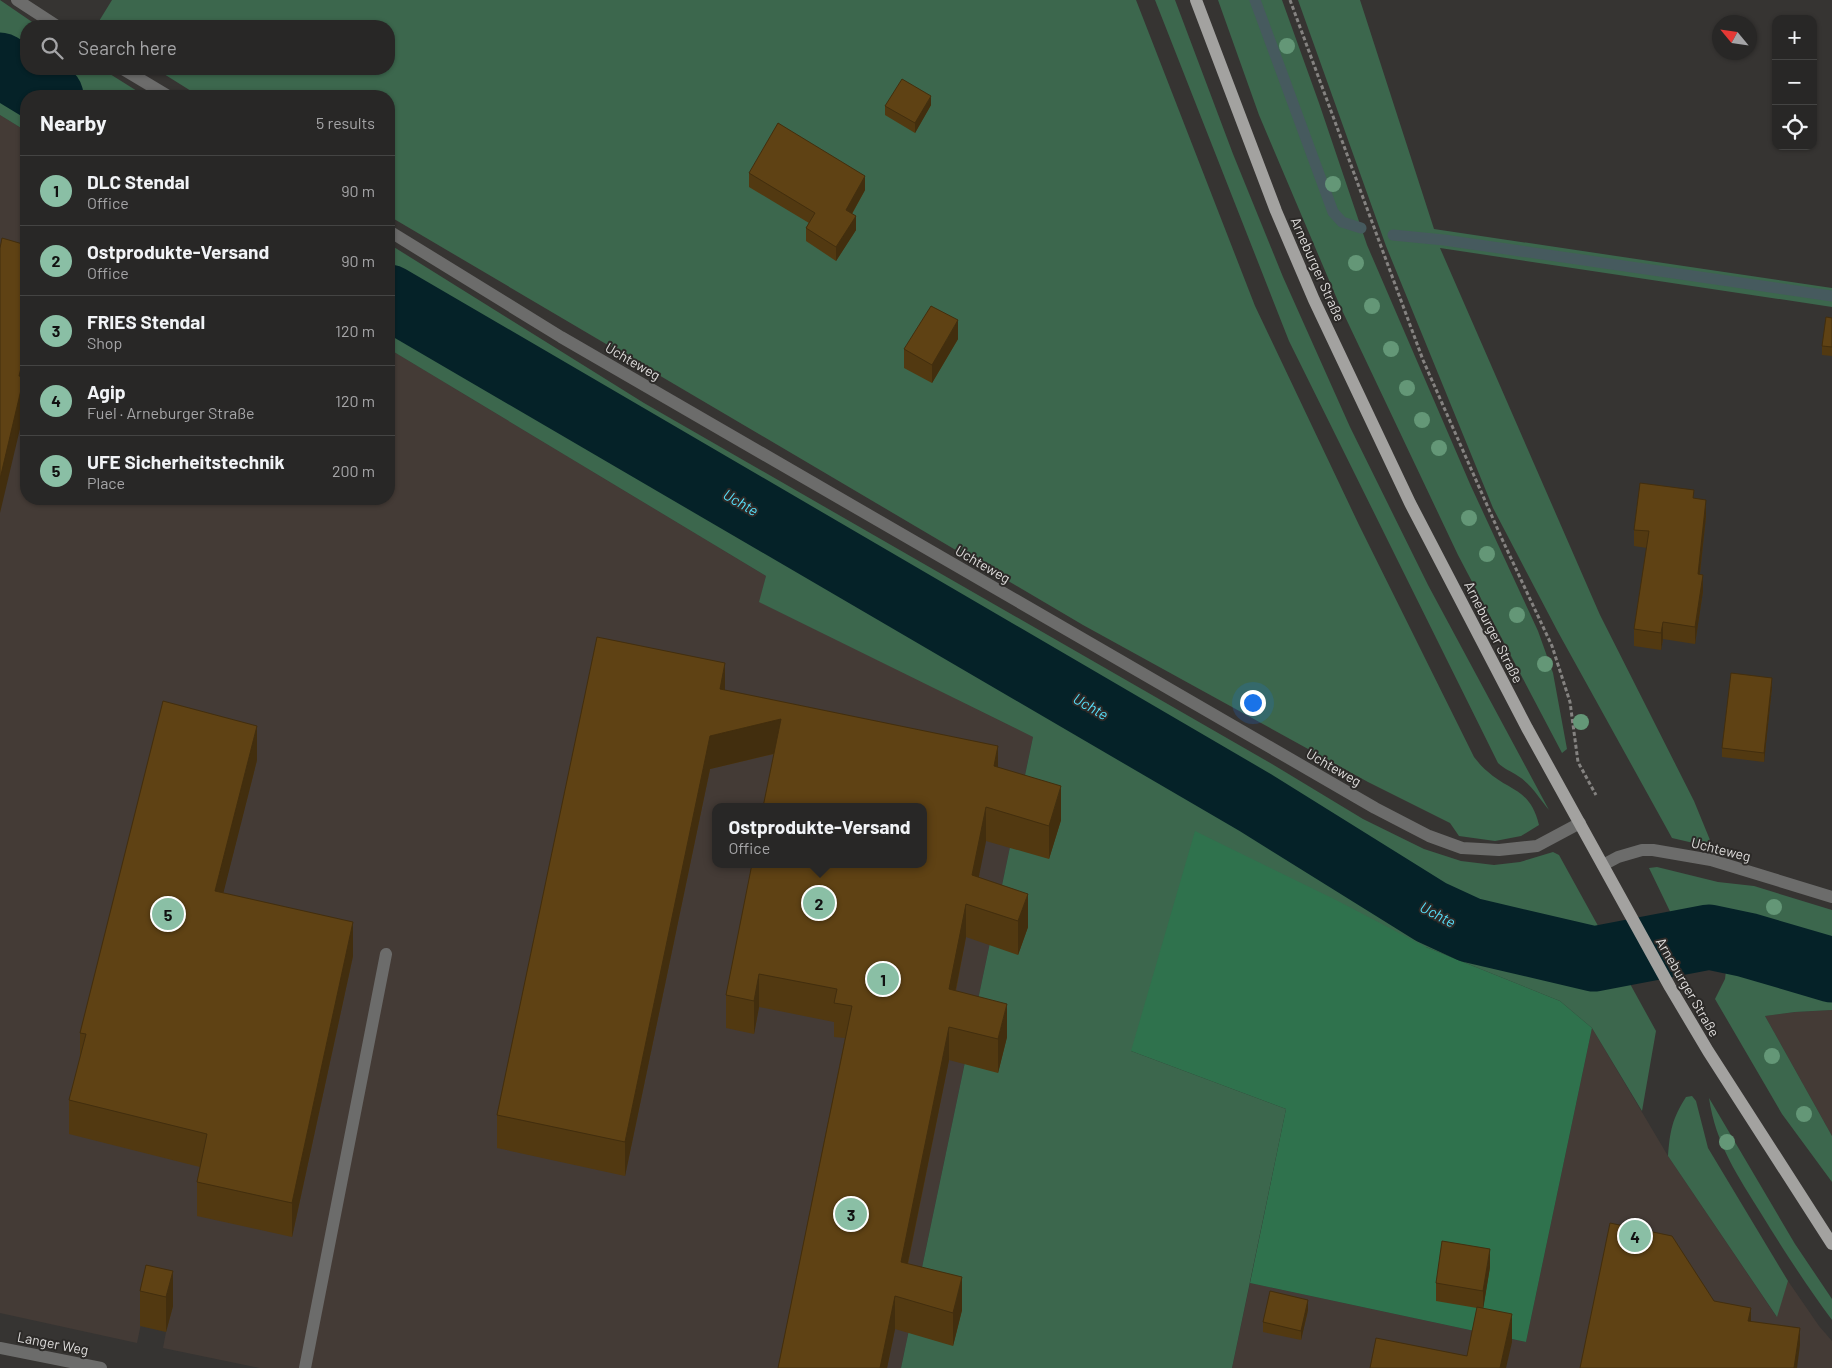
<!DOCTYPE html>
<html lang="en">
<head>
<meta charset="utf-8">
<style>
	body { margin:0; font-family:Barlow,sans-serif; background:#302f2e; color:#f1f3f6 }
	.controls { position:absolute; right:15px; top:15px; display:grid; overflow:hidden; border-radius:10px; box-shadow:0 1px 4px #0004 }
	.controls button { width:45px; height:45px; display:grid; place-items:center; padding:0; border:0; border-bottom:1px solid #444443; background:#282726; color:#f1f3f6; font:25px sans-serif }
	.compass { position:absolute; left:1712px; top:15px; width:45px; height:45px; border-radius:50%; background:#282726; box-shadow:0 1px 4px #0004; rotate:299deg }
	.you { position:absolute; left:1252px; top:702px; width:18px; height:18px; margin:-12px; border:4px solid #fff; border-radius:50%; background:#1a73e8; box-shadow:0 0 0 8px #1a73e833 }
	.badge { display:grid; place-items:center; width:32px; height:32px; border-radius:50%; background:#8abfa5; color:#111; font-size:16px; font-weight:700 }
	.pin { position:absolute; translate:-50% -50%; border:2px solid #fff; box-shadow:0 1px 5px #0006 }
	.popup { position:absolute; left:712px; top:803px; width:215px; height:65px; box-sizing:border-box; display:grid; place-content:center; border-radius:10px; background:#282726; filter:drop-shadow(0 1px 4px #0005); font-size:16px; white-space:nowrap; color:#a5a5a7 }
	.popup b { font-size:19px; color:#f1f3f6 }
	.popup::after { content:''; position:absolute; left:50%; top:100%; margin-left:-10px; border:10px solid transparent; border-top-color:#282726 }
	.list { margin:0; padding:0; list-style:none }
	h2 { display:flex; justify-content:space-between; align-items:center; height:65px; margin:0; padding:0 20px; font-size:21px }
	h2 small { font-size:16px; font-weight:400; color:#a5a5a7 }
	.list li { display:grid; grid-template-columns:32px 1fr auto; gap:15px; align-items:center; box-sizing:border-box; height:70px; padding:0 20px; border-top:1px solid #444443 }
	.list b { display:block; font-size:19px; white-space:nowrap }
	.list p { margin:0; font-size:16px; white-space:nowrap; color:#a5a5a7 }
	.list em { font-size:16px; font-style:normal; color:#a5a5a7 }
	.icon { flex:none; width:28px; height:28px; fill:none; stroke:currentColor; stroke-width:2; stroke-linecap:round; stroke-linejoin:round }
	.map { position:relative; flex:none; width:1832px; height:1368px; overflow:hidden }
	.search { position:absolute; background:#282726; box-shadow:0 1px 4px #0004; left:20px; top:20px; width:375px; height:55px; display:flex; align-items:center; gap:12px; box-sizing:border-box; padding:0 18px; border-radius:20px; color:#a5a5a7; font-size:19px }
	.panel { position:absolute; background:#282726; box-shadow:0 1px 4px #0004; left:20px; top:90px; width:375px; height:415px; border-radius:20px }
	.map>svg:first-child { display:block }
</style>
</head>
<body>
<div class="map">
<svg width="1832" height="1368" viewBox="0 0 1832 1368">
	<rect width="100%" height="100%" fill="#363432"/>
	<path fill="#443b36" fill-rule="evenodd" d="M 0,115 L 26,131 L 26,499 L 389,499 L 389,349 L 766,576 L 760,602 L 1033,737 L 901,1368 L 260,1368 L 163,1348 L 166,1332 L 146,1300 L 137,1343 L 0,1313 ZM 715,807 L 923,807 L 923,864 L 715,864 Z
		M 1832,1010 L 1832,1136 L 1765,1016 L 1795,1012 Z
		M 1592,1028 L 1668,1156 L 1776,1316 L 1788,1281 L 1819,1326 L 1832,1341 L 1832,1368 L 1232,1368 L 1250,1283 L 1526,1342 Z"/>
	<path fill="#3c674d" d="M 0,0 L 38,26 L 26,26 L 26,69 L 102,69 L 145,96 L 26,96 L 26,131 L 0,115 Z
		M 112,0 L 1136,0 L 1255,306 L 1359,525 L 1474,757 C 1478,762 1482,767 1487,771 C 1510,792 1530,788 1539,825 L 1521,836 L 1495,841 L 1459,836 L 1450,823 L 1368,782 L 1083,625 L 389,216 L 389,96 L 199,96 L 156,69 L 389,69 L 389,26 L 96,26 Z
		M 1155,0 L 1175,0 L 1233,154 L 1283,277 L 1350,427 L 1428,585 L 1549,810 C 1540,799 1531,784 1518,776 C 1511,771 1504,769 1498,763 L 1289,341 Z
		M 1218,0 L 1282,0 L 1319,103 L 1367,245 L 1470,484 L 1538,631 L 1553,673 L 1567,749 L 1562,753 L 1458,555 L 1340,306 L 1259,115 Z
		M 1298,0 L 1360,0 L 1434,229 L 1832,288 L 1832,307 L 1440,248 L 1600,615 L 1694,801 L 1710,840 L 1702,845 L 1672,838 L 1558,632 L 1493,508 L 1386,246 Z
		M 389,244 L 644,403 L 1272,764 L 1363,819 L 1424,849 L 1461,861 L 1494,865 L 1520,862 L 1553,852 L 1559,855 L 1656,1031 L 1642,1111 L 1592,1028 L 1560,1001 L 1426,947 L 1131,1051 L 1286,1109 L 1232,1368 L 901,1368 L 1033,737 L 759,602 L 766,576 L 389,349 Z
		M 1657,867 L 1718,882 L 1754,886 L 1832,910 L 1832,1010 L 1795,1012 L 1765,1016 L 1832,1136 L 1832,1182 L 1782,1114 L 1715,999 L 1725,979 L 1727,962 L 1694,961 L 1649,868 Z
		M 1692,1096 L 1696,1101 L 1708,1148 L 1788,1281 L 1777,1317 L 1668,1156 C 1670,1131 1672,1119 1686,1097 Z
		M 1709,1098 L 1795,1244 L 1832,1299 L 1832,1320 C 1807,1286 1784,1251 1762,1215 C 1738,1176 1716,1145 1709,1098 Z"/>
	<path fill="#2f724d" d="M 1195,831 L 1336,900 L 1426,947 L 1560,1001 L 1592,1028 L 1526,1342 L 1250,1283 L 1286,1109 L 1131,1051 Z"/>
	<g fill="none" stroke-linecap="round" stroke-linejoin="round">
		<path stroke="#465a5e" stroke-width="11" d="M 1255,0 L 1333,212 L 1342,222 L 1361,228
			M 1393,235 L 1444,240 L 1832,296"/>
		<path stroke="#052228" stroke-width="65" d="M 0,65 L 51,96
			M 389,297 L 1256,803 L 1431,912 L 1470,930 L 1594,959 L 1709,937 L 1747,945 L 1832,970"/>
		<path stroke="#858381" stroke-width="3" stroke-dasharray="4 2.5" stroke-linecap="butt" d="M 1290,0 L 1423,360 L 1502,539 L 1552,646 L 1570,702 L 1578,762 L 1596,795"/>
		<path stroke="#6c6c6b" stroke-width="12" d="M 17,0 L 57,26
			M 123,69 L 168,96
			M 389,231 L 561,337 L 1375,808 L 1429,836 L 1462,848 L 1499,850 L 1537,846 L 1580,823
			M 1603,865 L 1618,857 L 1642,850 L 1653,850 L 1711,860 L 1832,897
			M 0,1348 L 101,1368
			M 305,1368 L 386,954"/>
		<path stroke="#a3a2a0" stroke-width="12" d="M 1196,0 L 1276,211 L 1314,300 L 1410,503 L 1527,728 L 1670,987 L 1708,1051 L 1832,1244"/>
	</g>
	<g fill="#649777">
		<circle cx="1287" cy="46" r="8"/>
		<circle cx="1333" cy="184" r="8"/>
		<circle cx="1356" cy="263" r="8"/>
		<circle cx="1372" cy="306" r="8"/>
		<circle cx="1391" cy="349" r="8"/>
		<circle cx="1407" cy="388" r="8"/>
		<circle cx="1422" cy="420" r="8"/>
		<circle cx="1439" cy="448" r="8"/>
		<circle cx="1469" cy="518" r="8"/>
		<circle cx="1487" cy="554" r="8"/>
		<circle cx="1517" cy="615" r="8"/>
		<circle cx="1545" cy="664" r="8"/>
		<circle cx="1581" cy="722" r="8"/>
		<circle cx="1774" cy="907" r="8"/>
		<circle cx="1772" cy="1056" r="8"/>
		<circle cx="1804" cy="1114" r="8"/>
		<circle cx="1727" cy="1142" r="8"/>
	</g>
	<path fill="#523911" d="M 931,105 L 915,133 L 885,115 L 885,106 Z
		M 749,173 L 865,190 L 852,214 L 856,230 L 836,261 L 806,241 L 806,228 L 809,223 L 749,187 Z
		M 1832,318 L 1832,356 L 1822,355 L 1822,346 Z
		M 958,339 L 932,383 L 904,368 L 904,349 Z
		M 1694,499 L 1706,516 L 1700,574 L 1703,591 L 1695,644 L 1663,639 L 1661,650 L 1634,646 L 1634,629 L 1647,548 L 1634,546 L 1634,530 Z
		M 1772,687 L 1764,762 L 1722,757 L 1722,748 Z
		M 725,690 L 998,767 L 1061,820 L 1049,859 L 986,841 L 978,877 L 1028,927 L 1018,955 L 966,937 L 956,991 L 1007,1037 L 998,1073 L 949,1060 L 908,1264 L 962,1310 L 953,1346 L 895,1329 L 887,1368 L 778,1368 L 845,1038 L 834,1037 L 834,1022 L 759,1007 L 754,1034 L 726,1028 L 726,995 L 774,754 L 710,769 L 625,1176 L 497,1148 L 497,1115 Z
		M 257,760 L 223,893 L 353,956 L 292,1237 L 197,1216 L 197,1182 L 200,1167 L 69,1134 L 69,1100 L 80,1060 L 80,1033 Z
		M 146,1265 L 173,1306 L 166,1332 L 140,1326 L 140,1291 Z
		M 1490,1267 L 1483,1308 L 1512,1342 L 1467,1356 L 1477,1308 L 1436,1301 L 1436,1283 Z
		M 1308,1310 L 1301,1340 L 1263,1332 L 1263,1322 Z"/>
	<path fill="#422e0e" d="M 931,96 L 931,105 L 915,133 L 915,123 Z
		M 865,176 L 865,190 L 846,224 L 846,210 Z
		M 856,216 L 856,230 L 836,261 L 836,247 Z
		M 958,320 L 958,339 L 932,383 L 932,365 Z
		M 26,347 L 26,381 L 24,392 L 24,412 L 0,513 L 0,479 L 19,376 Z
		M 1706,500 L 1706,516 L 1698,590 L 1698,574 Z
		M 1703,575 L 1703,591 L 1695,644 L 1695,627 Z
		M 1663,622 L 1663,639 L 1661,650 L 1661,633 Z
		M 725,663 L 725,696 L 720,689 Z
		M 1772,678 L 1772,687 L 1764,762 L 1764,753 Z
		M 781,719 L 781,752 L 710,769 L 625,1176 L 625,1142 L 710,736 Z
		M 257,726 L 257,760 L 215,926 L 215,891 Z
		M 998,746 L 998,779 L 994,766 Z
		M 1061,786 L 1061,820 L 1049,859 L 1049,826 Z
		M 986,807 L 986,841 L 973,906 L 972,875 Z
		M 1028,894 L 1028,927 L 1018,955 L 1018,921 Z
		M 966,904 L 966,937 L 949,1023 L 949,989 Z
		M 353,922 L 353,956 L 292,1237 L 292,1203 Z
		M 759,974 L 759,1007 L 754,1034 L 754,1001 Z
		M 1007,1004 L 1007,1037 L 998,1073 L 998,1039 Z
		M 949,1027 L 949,1060 L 901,1296 L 901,1262 Z
		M 1490,1249 L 1490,1267 L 1483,1310 L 1483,1291 Z
		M 173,1271 L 173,1306 L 166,1332 L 166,1297 Z
		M 962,1277 L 962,1310 L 953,1346 L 953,1313 Z
		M 895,1296 L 895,1329 L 887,1368 L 880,1368 Z
		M 1308,1300 L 1308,1310 L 1301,1340 L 1301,1331 Z
		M 1751,1308 L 1751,1325 L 1748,1321 Z
		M 1512,1314 L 1512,1342 L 1506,1368 L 1500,1368 Z
		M 1800,1328 L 1800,1345 L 1797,1368 L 1794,1368 Z"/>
	<path fill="#5f4214" stroke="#422e0e" d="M 902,79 L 931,96 L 915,123 L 885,106 Z
		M 778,123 L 865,176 L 846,210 L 856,216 L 836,247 L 806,228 L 815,213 L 749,173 Z
		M 2,238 L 26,245 L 26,347 L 19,376 L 24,377 L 0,479 L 0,248 Z
		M 931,306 L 958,320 L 932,365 L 904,349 Z
		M 1826,317 L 1832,318 L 1832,347 L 1822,346 Z
		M 1640,483 L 1694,490 L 1693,498 L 1706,500 L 1698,574 L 1703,575 L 1695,627 L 1663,622 L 1661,633 L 1634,629 L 1649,531 L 1634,530 Z
		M 597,637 L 725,663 L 720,689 L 998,746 L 994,766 L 1061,786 L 1049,826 L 986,807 L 972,875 L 1028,894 L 1018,921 L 966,904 L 949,989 L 1007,1004 L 998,1039 L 949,1027 L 901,1262 L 962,1277 L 953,1313 L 895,1296 L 880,1368 L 778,1368 L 852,1006 L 834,1003 L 837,989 L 759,974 L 754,1001 L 726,995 L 752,864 L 923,864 L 923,807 L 763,807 L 781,719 L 710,736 L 625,1142 L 497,1115 Z
		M 1731,673 L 1772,678 L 1764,753 L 1722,748 Z
		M 163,701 L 257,726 L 215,891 L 353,922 L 292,1203 L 197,1182 L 207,1134 L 69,1100 L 86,1034 L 80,1033 Z
		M 1610,1223 L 1672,1236 L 1714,1301 L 1751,1308 L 1748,1321 L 1800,1328 L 1794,1368 L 1580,1368 Z
		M 1442,1241 L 1490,1249 L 1483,1291 L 1436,1283 Z
		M 146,1265 L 173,1271 L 166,1297 L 140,1291 Z
		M 1270,1291 L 1308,1300 L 1301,1331 L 1263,1322 Z
		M 1477,1307 L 1512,1314 L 1500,1368 L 1370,1368 L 1376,1338 L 1467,1356 Z"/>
	<g text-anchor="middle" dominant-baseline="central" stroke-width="4" stroke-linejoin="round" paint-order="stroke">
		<g font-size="14" fill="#dedcdb" stroke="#2c2a28">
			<text transform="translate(1318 269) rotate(66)">Arneburger Straße</text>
			<text transform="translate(633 361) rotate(30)">Uchteweg</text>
			<text transform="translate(983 564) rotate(30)">Uchteweg</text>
			<text transform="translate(1494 632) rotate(63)">Arneburger Straße</text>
			<text transform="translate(1334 767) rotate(30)">Uchteweg</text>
			<text transform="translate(1721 849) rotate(14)">Uchteweg</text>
			<text transform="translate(1688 987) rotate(60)">Arneburger Straße</text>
			<text transform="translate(53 1343) rotate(11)">Langer Weg</text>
		</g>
		<g font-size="15" font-style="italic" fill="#57ddf8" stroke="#2c2a28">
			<text transform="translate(741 502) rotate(30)">Uchte</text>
			<text transform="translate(1091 706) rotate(30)">Uchte</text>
			<text transform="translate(1438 914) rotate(28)">Uchte</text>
		</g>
	</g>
</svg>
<div class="controls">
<button>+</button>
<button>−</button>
<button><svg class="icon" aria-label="locate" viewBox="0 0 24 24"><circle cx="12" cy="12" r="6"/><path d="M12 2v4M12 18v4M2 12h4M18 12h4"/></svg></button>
</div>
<svg class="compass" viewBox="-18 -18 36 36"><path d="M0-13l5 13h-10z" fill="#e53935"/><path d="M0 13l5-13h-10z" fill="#a5a5a7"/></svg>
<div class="you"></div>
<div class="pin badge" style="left:883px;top:979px">1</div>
<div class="pin badge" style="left:819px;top:903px">2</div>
<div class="popup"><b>Ostprodukte-Versand</b>Office</div>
<div class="pin badge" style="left:851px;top:1214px">3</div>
<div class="pin badge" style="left:1635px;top:1236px">4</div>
<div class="pin badge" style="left:168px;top:914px">5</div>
<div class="search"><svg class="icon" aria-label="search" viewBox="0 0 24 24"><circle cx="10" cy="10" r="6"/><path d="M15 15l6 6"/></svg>Search here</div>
<section class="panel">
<h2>Nearby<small>5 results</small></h2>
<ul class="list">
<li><span class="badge">1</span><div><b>DLC Stendal</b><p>Office</p></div><em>90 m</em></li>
<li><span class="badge">2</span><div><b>Ostprodukte-Versand</b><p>Office</p></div><em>90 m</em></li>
<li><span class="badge">3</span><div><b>FRIES Stendal</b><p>Shop</p></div><em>120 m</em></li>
<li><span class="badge">4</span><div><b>Agip</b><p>Fuel · Arneburger Straße</p></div><em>120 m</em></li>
<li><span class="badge">5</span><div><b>UFE Sicherheitstechnik</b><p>Place</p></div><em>200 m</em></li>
</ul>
</section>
</div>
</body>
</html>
